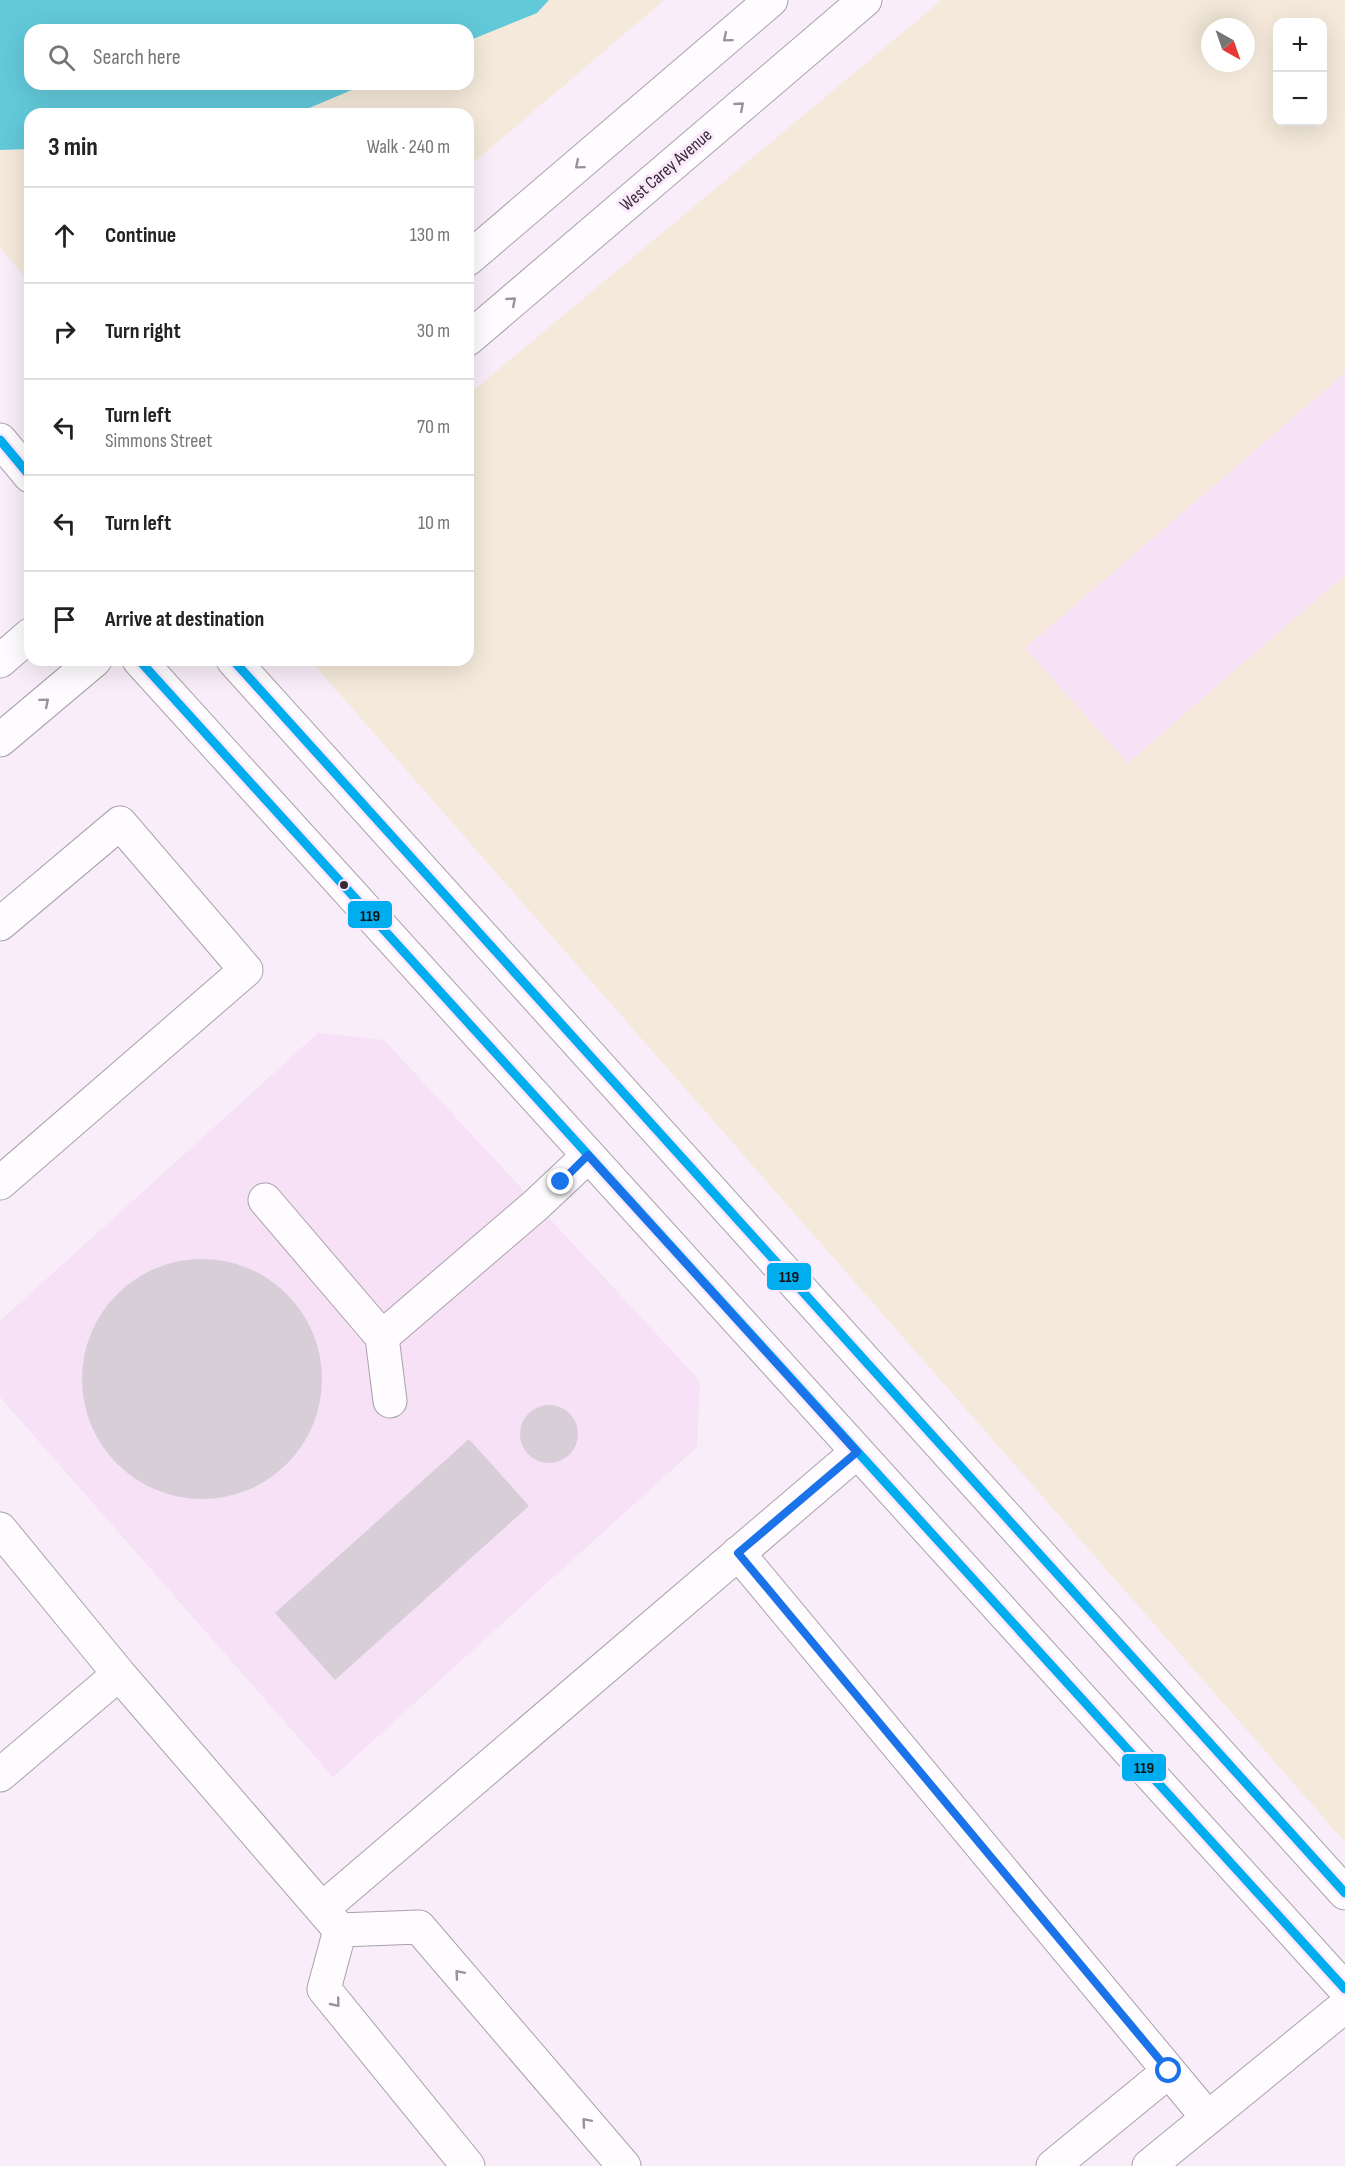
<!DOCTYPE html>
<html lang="en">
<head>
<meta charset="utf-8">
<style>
	body { margin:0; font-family:"Sofia Sans Condensed",sans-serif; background:#f2f2f2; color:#222 }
	.controls { position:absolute; right:18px; top:18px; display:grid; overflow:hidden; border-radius:12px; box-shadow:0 6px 24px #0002 }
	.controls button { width:54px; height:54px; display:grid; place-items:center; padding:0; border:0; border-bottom:2px solid #e0e0e0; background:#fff; color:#222; font:30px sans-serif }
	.compass { position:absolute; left:1201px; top:18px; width:54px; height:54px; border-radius:50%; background:#fff; box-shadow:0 6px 24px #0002; rotate:140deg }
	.stop { position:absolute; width:18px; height:18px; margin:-14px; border:4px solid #1a73e8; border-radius:50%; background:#fff }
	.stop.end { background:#1a73e8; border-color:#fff; box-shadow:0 2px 6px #0008 }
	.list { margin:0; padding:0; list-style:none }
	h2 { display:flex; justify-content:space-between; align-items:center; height:78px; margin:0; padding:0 24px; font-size:26px }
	h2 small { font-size:20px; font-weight:400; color:#767676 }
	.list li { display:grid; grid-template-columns:39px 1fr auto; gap:18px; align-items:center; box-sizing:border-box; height:96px; padding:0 24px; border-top:2px solid #e0e0e0 }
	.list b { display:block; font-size:22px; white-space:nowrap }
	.list p { margin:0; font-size:20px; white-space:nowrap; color:#767676 }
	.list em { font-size:20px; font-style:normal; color:#767676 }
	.icon { flex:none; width:33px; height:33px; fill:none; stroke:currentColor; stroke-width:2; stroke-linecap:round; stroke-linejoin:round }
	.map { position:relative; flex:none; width:1345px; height:2166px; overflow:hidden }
	.search { position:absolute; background:#fff; box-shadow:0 6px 24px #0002; left:24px; top:24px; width:450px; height:66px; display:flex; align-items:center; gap:15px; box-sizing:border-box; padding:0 21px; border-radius:18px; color:#767676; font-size:22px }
	.panel { position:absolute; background:#fff; box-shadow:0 6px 24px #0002; left:24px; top:108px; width:450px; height:558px; border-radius:18px }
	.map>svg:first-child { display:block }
</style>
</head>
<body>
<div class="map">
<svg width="1345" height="2166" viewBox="0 0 1345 2166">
	<rect width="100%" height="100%" fill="#f8edf8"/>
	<path fill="#f6e1f7" d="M 1345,373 L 1345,1006 L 1024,648 Z
		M 318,1033 L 384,1040 L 700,1381 L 697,1447 L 333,1777 L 0,1397 L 0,1321 Z"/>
	<path fill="#f4e9da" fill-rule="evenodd" d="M 549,0 L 664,0 L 468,167 L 468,114 L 295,114 L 366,84 L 468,84 L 468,41 L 537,13 Z
		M 942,0 L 1345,0 L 1345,373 L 1025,648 L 1128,763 L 1345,575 L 1345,1842 L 310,660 L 468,660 L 468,395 ZM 1278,22 L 1322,22 L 1322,122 L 1278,122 ZM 1210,27 L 1246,27 L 1246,63 L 1210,63 Z
		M 30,149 L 30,283 L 0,247 L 0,150 Z"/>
	<path fill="#62c9d9" d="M 0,0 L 549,0 L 537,13 L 468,41 L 468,30 L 30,30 L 30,84 L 366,84 L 295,114 L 30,114 L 30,149 L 0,150 Z"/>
	<path fill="#d7ced8" d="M82 1379a120 120 0 1 1 240 0a120 120 0 1 1-240 0Z
		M520 1434a29 29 0 1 1 58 0a29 29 0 1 1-58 0Z
		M 469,1439 L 529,1506 L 335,1680 L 275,1613 Z"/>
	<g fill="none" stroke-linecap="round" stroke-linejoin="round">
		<g stroke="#aaa1ab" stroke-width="35">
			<path id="minor" d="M 0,924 L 120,823 L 246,970 L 0,1183
				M 265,1200 L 382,1337 L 390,1401
				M 382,1337 L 536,1205 L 588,1156
				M 0,1529 L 119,1674 L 340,1930
				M 738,1553 L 1208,2118
				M 0,1775 L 119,1674
				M 322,1909 L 857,1452
				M 340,1930 L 419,1927 L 624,2166
				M 340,1930 L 324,1989 L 468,2166
				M 1053,2166 L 1169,2071
				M 1149,2166 L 1345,2006"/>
		</g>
		<g stroke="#aaa1ab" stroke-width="35">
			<path id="major" d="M 468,259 L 771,0
				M 468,339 L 865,0
				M 0,440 L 30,476
				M 139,660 L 1345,1989
				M 233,660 L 1345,1893
				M 0,661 L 30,635
				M 0,740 L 95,660"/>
		</g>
		<use href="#minor" stroke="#fefcfe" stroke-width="33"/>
		<use href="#major" stroke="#fefcfe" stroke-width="33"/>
		<g stroke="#fce8fd" stroke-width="14">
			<path id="bus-1" d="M 0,440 L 30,476
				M 139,660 L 1345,1989
				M 233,660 L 1345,1893"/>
		</g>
		<use href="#bus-1" stroke="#00adef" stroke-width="9"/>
	</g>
	<defs><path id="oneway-chevron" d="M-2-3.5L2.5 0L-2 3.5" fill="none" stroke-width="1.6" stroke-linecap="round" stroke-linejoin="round" transform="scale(1.5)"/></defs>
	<g stroke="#989399">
		<use href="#oneway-chevron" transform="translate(727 38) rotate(140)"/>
		<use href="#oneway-chevron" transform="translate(740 106) rotate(-41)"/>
		<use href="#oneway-chevron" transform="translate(579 165) rotate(140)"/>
		<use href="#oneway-chevron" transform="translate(512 301) rotate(-41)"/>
		<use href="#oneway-chevron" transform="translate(45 702) rotate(-40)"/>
		<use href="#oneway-chevron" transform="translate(459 1974) rotate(-131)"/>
		<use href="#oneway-chevron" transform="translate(336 2003) rotate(51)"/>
		<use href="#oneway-chevron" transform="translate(586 2122) rotate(-131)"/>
	</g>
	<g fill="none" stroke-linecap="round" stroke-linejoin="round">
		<path stroke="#1a73e8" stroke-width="8" d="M 561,1182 L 588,1155 L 857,1452 L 738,1553 L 1169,2071"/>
	</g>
	<circle fill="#332a34" stroke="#fce8fd" stroke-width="2" cx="344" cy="885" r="5"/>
	<g text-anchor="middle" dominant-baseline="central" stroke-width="6" stroke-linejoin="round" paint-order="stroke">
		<g font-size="18" fill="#332a34" stroke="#fce8fd">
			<text transform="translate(666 170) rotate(-41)">West Carey Avenue</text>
		</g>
	</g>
	<g stroke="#fce8fd" stroke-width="2">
		<rect x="347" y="900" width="46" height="29" rx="6" fill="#00adef"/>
		<rect x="766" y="1262" width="46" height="29" rx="6" fill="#00adef"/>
		<rect x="1121" y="1753" width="46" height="29" rx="6" fill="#00adef"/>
	</g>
	<g font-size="16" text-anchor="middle" font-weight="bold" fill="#111">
		<text x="370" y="921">119</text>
		<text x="789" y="1282">119</text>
		<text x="1144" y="1773">119</text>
	</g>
</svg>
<div class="controls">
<button>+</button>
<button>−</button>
</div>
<svg class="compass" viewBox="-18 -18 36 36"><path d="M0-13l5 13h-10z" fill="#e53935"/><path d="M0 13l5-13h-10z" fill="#767676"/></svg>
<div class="stop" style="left:1169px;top:2071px"></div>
<div class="stop end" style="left:561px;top:1182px"></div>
<div class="search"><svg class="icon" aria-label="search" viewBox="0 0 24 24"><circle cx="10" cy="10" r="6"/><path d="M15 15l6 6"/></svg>Search here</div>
<section class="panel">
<h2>3 min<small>Walk · 240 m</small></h2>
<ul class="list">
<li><svg class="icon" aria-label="ahead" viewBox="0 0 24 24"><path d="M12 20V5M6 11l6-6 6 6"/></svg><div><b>Continue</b></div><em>130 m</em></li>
<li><svg class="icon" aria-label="right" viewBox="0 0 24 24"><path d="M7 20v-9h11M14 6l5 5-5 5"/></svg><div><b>Turn right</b></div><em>30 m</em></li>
<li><svg class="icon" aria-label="left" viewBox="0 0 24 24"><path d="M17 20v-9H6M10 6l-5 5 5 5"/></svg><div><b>Turn left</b><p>Simmons Street</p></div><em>70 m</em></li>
<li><svg class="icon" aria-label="left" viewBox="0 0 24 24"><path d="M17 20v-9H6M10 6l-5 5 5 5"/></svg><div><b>Turn left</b></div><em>10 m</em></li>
<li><svg class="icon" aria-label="arrive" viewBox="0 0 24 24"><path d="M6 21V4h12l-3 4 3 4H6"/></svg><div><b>Arrive at destination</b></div></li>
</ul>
</section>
</div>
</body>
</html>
